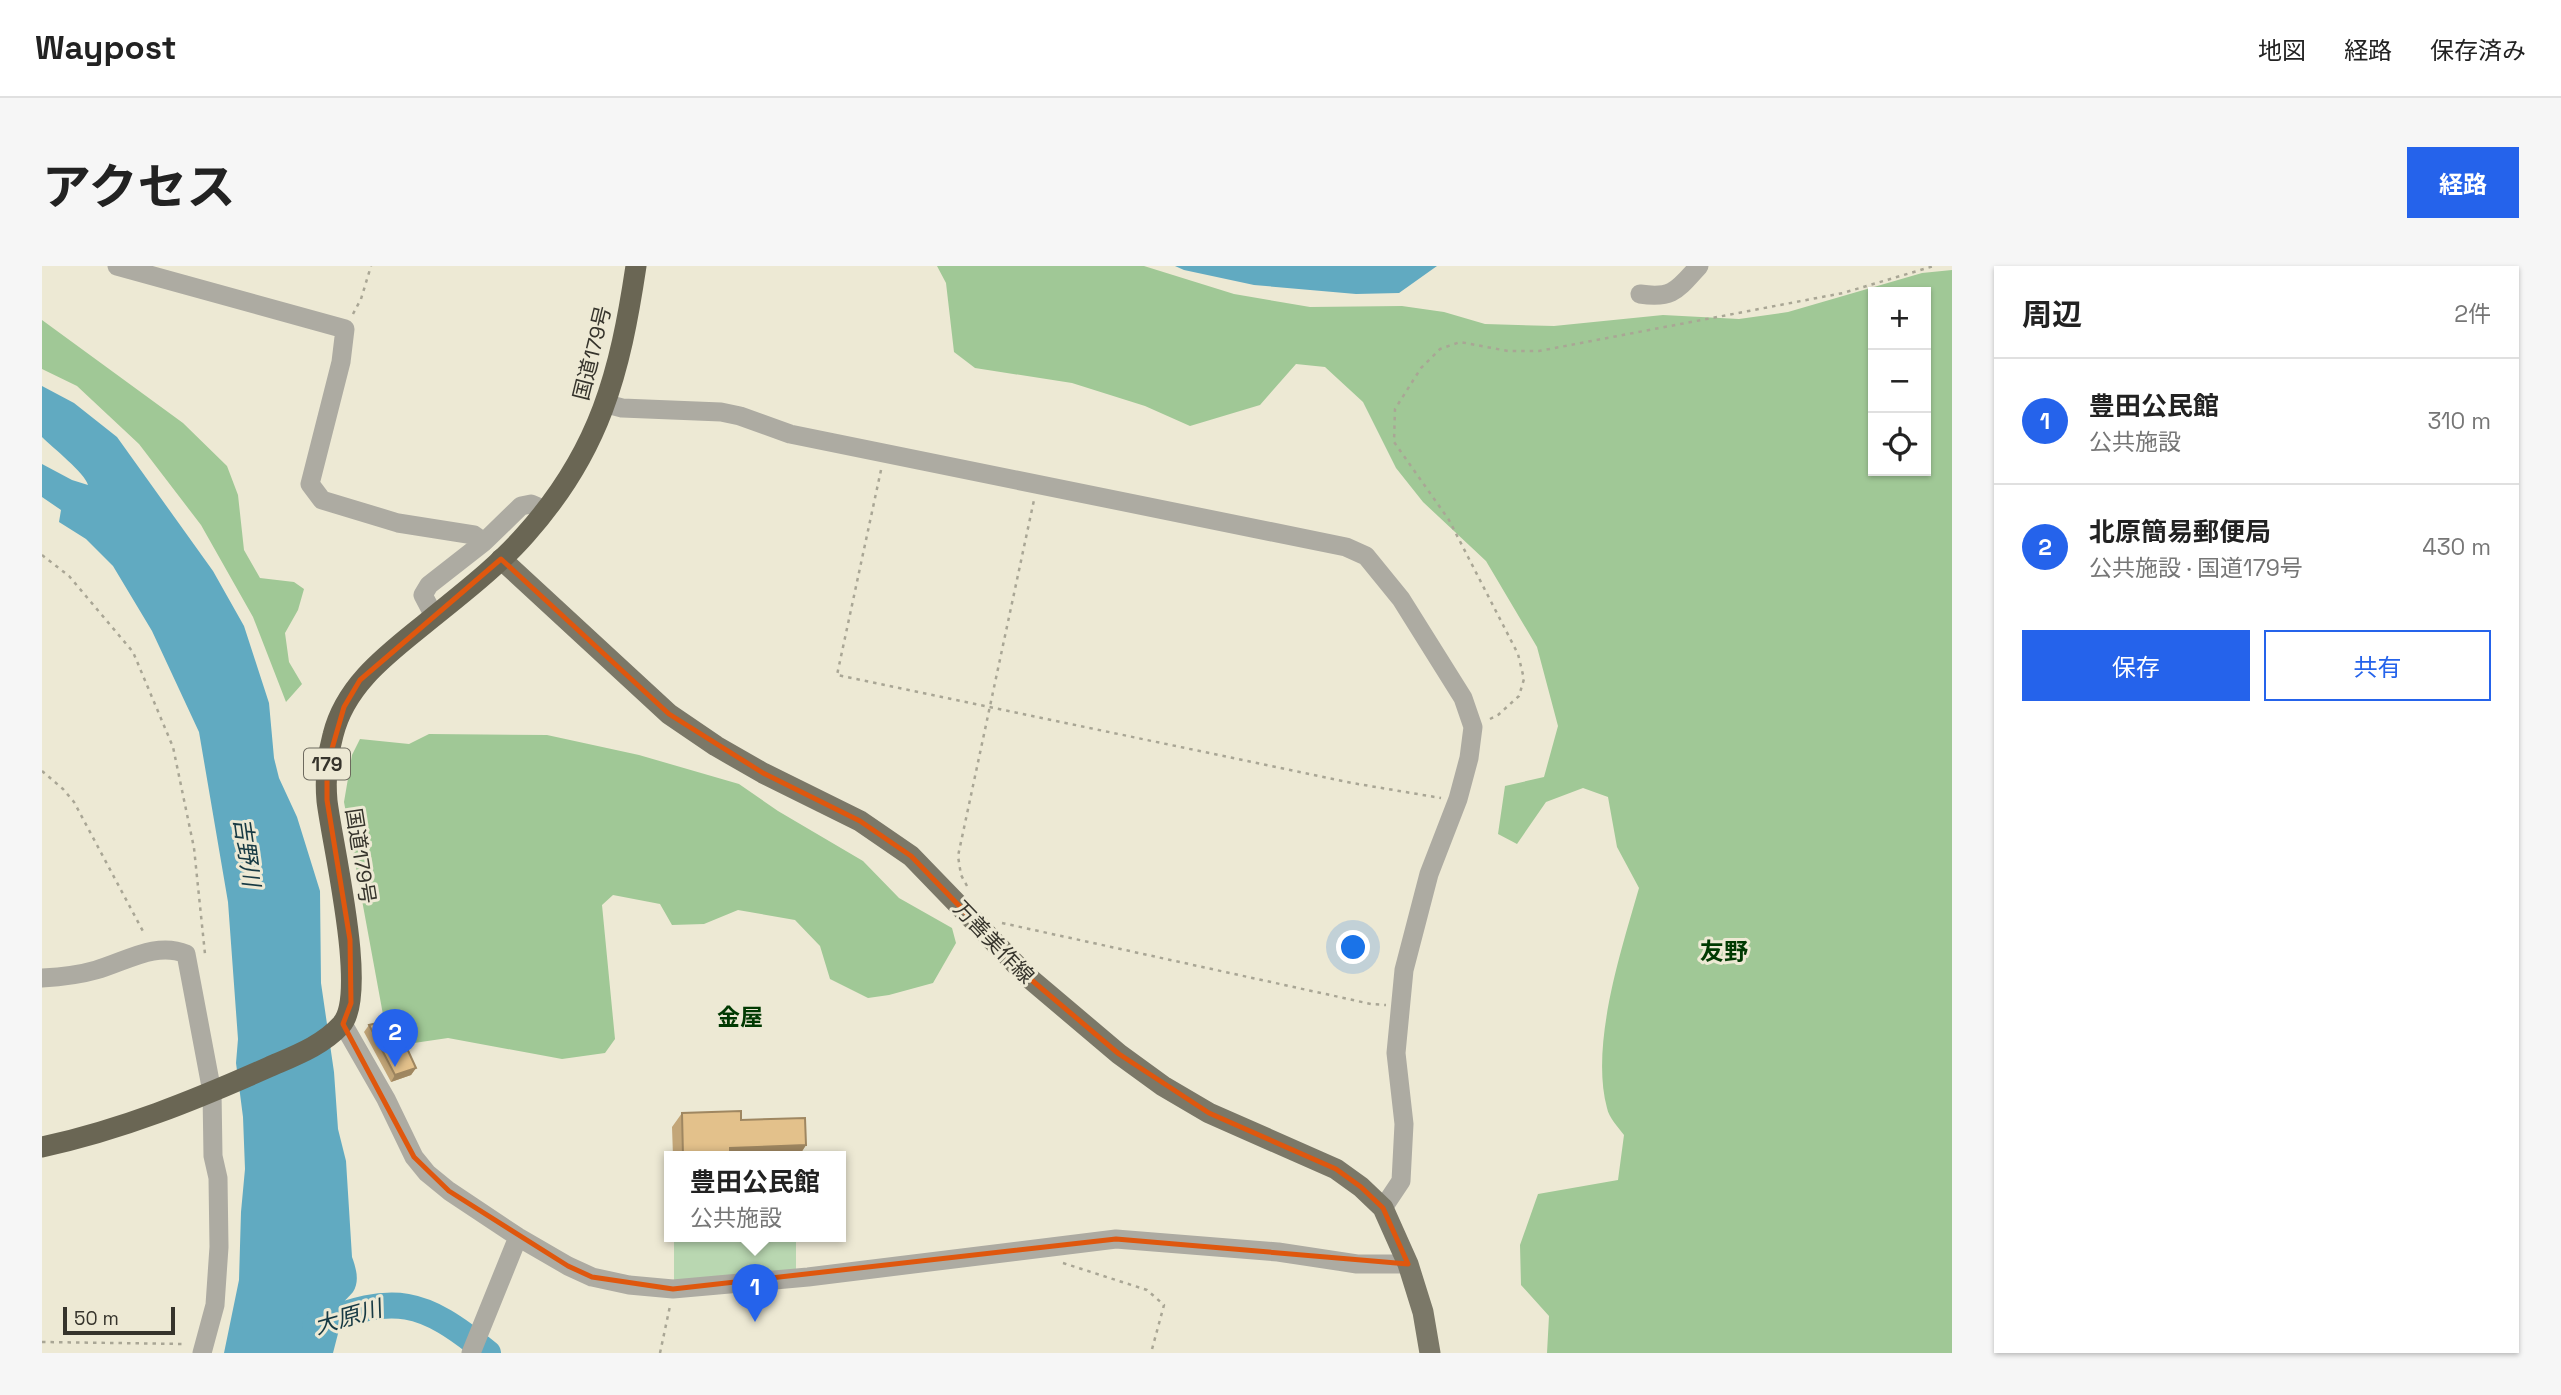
<!DOCTYPE html>
<html lang="ja">
<head>
<meta charset="utf-8">
<style>
	body { margin:0; font-family:"Space Grotesk","Noto Sans JP",sans-serif; background:#f6f6f6; color:#222 }
	.controls { position:absolute; right:21px; top:21px; display:grid; overflow:hidden; border-radius:0px; box-shadow:0 2px 5px #0004 }
	.controls button { width:63px; height:63px; display:grid; place-items:center; padding:0; border:0; border-bottom:2px solid #e0e0e0; background:#fff; color:#222; font:35px sans-serif }
	.scale { position:absolute; left:21px; bottom:18px; width:112px; box-sizing:border-box; padding-left:7px; border:4px solid #36342c; border-top:0; font-size:19px; line-height:24px; white-space:nowrap; color:#36342c; -webkit-text-stroke:5px #ede9d4; paint-order:stroke }
	.you { position:absolute; left:1312px; top:682px; width:24px; height:24px; margin:-18px; border:5px solid #fff; border-radius:50%; background:#1a73e8; box-shadow:0 0 0 10px #1a73e833 }
	.badge { display:grid; place-items:center; width:46px; height:46px; border-radius:50%; background:#2563eb; color:#fff; font-size:23px; font-weight:700 }
	.pin { position:absolute; translate:-50% -58px; filter:drop-shadow(0 2px 4px #0008) }
	.pin::after { content:''; position:absolute; top:37px; width:24px; height:21px; background:inherit; clip-path:polygon(0 0,100% 0,50% 100%) }
	.popup { position:absolute; left:622px; top:885px; width:182px; height:91px; box-sizing:border-box; display:grid; place-content:center; border-radius:0px; background:#fff; filter:drop-shadow(0 2px 5px #0005); font-size:23px; white-space:nowrap; color:#767676 }
	.popup b { font-size:26px; color:#222 }
	.popup::after { content:''; position:absolute; left:50%; top:100%; margin-left:-14px; border:14px solid transparent; border-top-color:#fff }
	.list { margin:0; padding:0; list-style:none }
	h2 { display:flex; justify-content:space-between; align-items:center; height:91px; margin:0; padding:0 28px; font-size:30px }
	h2 small { font-size:23px; font-weight:400; color:#767676 }
	.list li { display:grid; grid-template-columns:46px 1fr auto; gap:21px; align-items:center; box-sizing:border-box; height:126px; padding:0 28px; border-top:2px solid #e0e0e0 }
	.list b { display:block; font-size:26px; white-space:nowrap }
	.list p { margin:0; font-size:23px; white-space:nowrap; color:#767676 }
	.list em { font-size:23px; font-style:normal; color:#767676 }
	.actions { display:flex; gap:14px; padding:21px 28px }
	.actions a { flex:1; padding:16px 0; border:2px solid #2563eb; border-radius:0px; text-align:center; font-size:24px; color:#2563eb }
	.actions .main { background:#2563eb; color:#fff }
	.icon { flex:none; width:38px; height:38px; fill:none; stroke:currentColor; stroke-width:2; stroke-linecap:round; stroke-linejoin:round }
	.map { position:relative; flex:none; width:1910px; height:1087px; overflow:hidden; border-radius:0px }
	header { display:flex; align-items:center; gap:42px; box-sizing:border-box; height:98px; padding:0 35px; background:#fff; border-bottom:2px solid #e0e0e0 }
	header strong { font-size:33px }
	nav { display:flex; gap:38px; margin-inline-start:auto; font-size:24px }
	.intro { display:flex; align-items:center; justify-content:space-between; box-sizing:border-box; height:168px; padding:0 42px }
	h1 { margin:0; font-size:49px }
	.button { padding:18px 32px; border-radius:0px; background:#2563eb; color:#fff; font-size:24px; font-weight:700 }
	main { display:flex; gap:42px; padding:0 42px }
	aside { flex:1; background:#fff; border-radius:0px; box-shadow:0 2px 5px #0004 }
	.map>svg:first-child { display:block }
</style>
</head>
<body>
<header>
<strong>Waypost</strong>
<nav><a>地図</a><a>経路</a><a>保存済み</a></nav>
</header>
<div class="intro"><h1>アクセス</h1><a class="button">経路</a></div>
<main>
<div class="map">
<svg width="1910" height="1087" viewBox="0 0 1910 1087">
	<rect width="100%" height="100%" fill="#ede9d4"/>
	<path fill="#b9d7b1" d="M 632,970 L 754,970 L 754,1005 L 632,1017 Z"/>
	<path fill="#a0c896" fill-rule="evenodd" d="M 895,0 L 1102,0 L 1192,28 L 1268,41 L 1360,40 L 1402,46 L 1443,58 L 1512,60 L 1621,49 L 1697,53 L 1746,46 L 1880,7 L 1910,4 L 1910,1087 L 1505,1087 L 1507,1050 L 1479,1019 L 1478,979 L 1496,928 L 1576,914 L 1582,869 C 1576,861 1567,852 1565,842 C 1548,779 1579,685 1597,622 L 1575,581 L 1566,531 L 1541,522 L 1504,536 L 1475,578 L 1456,568 L 1463,520 L 1502,511 L 1516,460 L 1495,381 L 1444,295 L 1381,236 L 1354,202 L 1321,136 L 1283,101 L 1254,98 L 1218,139 L 1148,160 L 1103,140 L 1030,117 L 933,102 L 912,86 L 904,17 ZM 1884,26 L 1884,205 L 1831,205 L 1831,26 Z
		M 0,54 L 141,157 L 185,200 L 196,229 L 202,284 L 218,312 L 252,316 L 262,323 L 256,344 L 243,367 L 247,396 L 260,418 L 244,436 L 211,351 L 159,259 L 97,178 L 35,120 L 0,103 Z
		M 387,468 L 505,469 L 597,489 L 697,518 L 736,545 L 821,595 L 857,632 L 910,662 L 914,677 L 891,717 L 847,729 L 826,732 L 788,713 L 778,680 L 753,654 L 696,644 L 662,658 L 630,659 L 618,638 L 571,629 L 560,639 L 573,773 L 563,787 L 520,793 L 406,772 L 372,777 L 342,754 L 302,536 L 310,489 L 318,473 L 367,478 Z"/>
	<path fill="#61aac1" d="M 1133,0 L 1395,0 L 1357,27 L 1314,28 L 1212,19 L 1142,4 Z
		M 0,120 L 32,137 L 75,171 L 171,305 L 202,360 L 227,437 L 232,492 L 237,512 L 255,551 L 278,625 L 279,717 L 292,806 L 296,863 L 304,895 L 310,991 C 314,1002 318,1015 311,1026 C 306,1032 303,1033 300,1040 L 306,1042 L 307,1050 L 299,1056 L 291,1087 L 182,1087 L 197,1014 L 199,946 L 203,903 L 201,851 L 194,797 L 196,773 L 186,636 L 157,466 L 110,365 L 71,300 L 44,273 L 17,256 L 19,244 L 0,231 L 0,198 L 30,214 L 46,219 C 43,207 11,182 0,171 Z"/>
	<g fill="none" stroke-linecap="round" stroke-linejoin="round">
		<path stroke="#61aac1" stroke-width="26" d="M 273,1059 C 353,1027 380,1033 446,1087"/>
		<path stroke="#a9a695" stroke-width="2.5" stroke-dasharray="3.5 5" stroke-linecap="butt" d="M 311,48 L 319,33 L 329,0
			M 839,204 L 795,409 L 1310,517 L 1399,532
			M 0,289 L 27,310 L 91,386 L 131,481 L 152,582 L 163,688
			M 1448,453 L 1456,449 L 1477,430 L 1482,413 L 1476,388 L 1407,254 L 1352,176 L 1353,143 L 1379,102 L 1398,83 L 1418,76 L 1466,85 L 1497,85 L 1801,27 L 1892,0
			M 0,505 L 21,523 L 32,536 L 103,669
			M 925,620 L 919,609 L 916,590 L 992,234
			M 960,657 L 1329,738 L 1344,739
			M 1021,997 L 1105,1024 L 1122,1039 L 1109,1087
			M 0,1076 L 144,1078
			M 618,1087 L 628,1040"/>
		<path stroke="#adaba2" stroke-width="19" d="M 75,0 L 303,63 L 299,96 L 268,218 L 280,234 L 356,257 L 432,269 L 442,276
			M 1598,28 C 1631,33 1635,24 1657,0
			M 565,138 L 580,142 L 679,146 L 698,150 L 748,168 L 1304,281 L 1324,290 L 1359,333 L 1421,432 L 1431,461 L 1427,492 L 1416,533 L 1387,608 L 1362,704 L 1354,787 L 1362,858 L 1359,915 L 1341,942
			M 392,350 L 381,329 L 387,319 L 442,276 L 479,240 L 489,238 L 503,244
			M 0,712 C 18,711 37,709 54,704 C 83,696 114,675 144,688 L 170,826 L 171,890 L 176,912 L 177,981 L 173,1039 L 160,1087
			M 301,758 L 344,833 L 372,891 L 385,907 L 407,925 L 476,971 L 526,1000 L 550,1011 L 587,1019 L 631,1023 L 766,1011 L 1074,973 L 1236,986 L 1315,998 L 1366,998
			M 429,1087 L 476,971"/>
		<path stroke="#7b7868" stroke-width="21" d="M 459,293 L 627,448 L 674,480 L 721,507 L 818,555 L 869,590 L 986,711 L 1077,788 L 1121,820 L 1167,847 L 1294,903 L 1319,921 L 1341,942 L 1366,998 L 1381,1046 L 1388,1087"/>
		<path stroke="#6a6654" stroke-width="21" d="M 0,881 C 79,864 153,834 227,801 C 252,790 280,780 299,759 C 327,730 290,578 285,535 C 283,513 285,491 291,469 C 304,416 350,385 390,352 C 422,326 457,299 484,268 C 558,185 578,107 594,0"/>
	</g>
	<path fill="#c3a678" d="M 327,759 L 350,783 L 374,802 L 369,809 L 349,816 L 322,766 Z
		M 640,847 L 699,854 L 764,879 L 757,890 L 631,890 L 630,861 Z"/>
	<path fill="#9f8761" d="M 374,802 L 369,809 L 349,816 L 353,809 Z
		M 764,879 L 757,890 L 682,890 L 688,882 Z"/>
	<path fill="#e3c18b" stroke="#9f8761" stroke-width="2" d="M 344,755 L 350,783 L 363,778 L 374,802 L 353,809 L 327,759 Z
		M 699,845 L 699,854 L 763,852 L 764,879 L 688,882 L 688,890 L 641,890 L 640,847 Z"/>
	<path fill="none" stroke="#df570e" stroke-width="5" stroke-linejoin="round" d="M 459,293 L 627,448 L 721,507 L 818,555 L 869,590 L 986,711 L 1077,788 L 1167,847 L 1294,903 L 1319,921 L 1341,942 L 1366,998 L 1074,973 L 631,1023 L 550,1011 L 526,1000 L 407,925 L 372,891 L 301,758 L 309,737 L 308,674 L 285,534 L 285,500 L 302,441 L 318,414 Z"/>
	<g text-anchor="middle" dominant-baseline="central" stroke-width="6" stroke-linejoin="round" paint-order="stroke">
		<rect fill="#ede9d4" stroke="#6d6a5e" stroke-width="2" x="262" y="482.5" width="46" height="31" rx="5"/>
		<g font-size="19" font-weight="bold" fill="#36342c">
			<text x="285" y="498">179</text>
		</g>
		<g font-size="21" fill="#36342c" stroke="#ede9d4">
			<text transform="translate(550 87) rotate(-76)">国道179号</text>
			<text transform="translate(319 590) rotate(81)">国道179号</text>
			<text transform="translate(952 676) rotate(46)">万善美作線</text>
		</g>
		<g font-size="23" font-style="italic" fill="#163943" stroke="#ede9d4">
			<text transform="translate(205 586) rotate(82)">吉野川</text>
			<text transform="translate(306 1051) rotate(-16)">大原川</text>
		</g>
		<g font-size="23" font-weight="bold" fill="#013a02" stroke="#ede9d4">
			<text x="698" y="751">金屋</text>
		</g>
		<g font-size="24" font-weight="bold" fill="#013a02" stroke="#ede9d4">
			<text x="1682" y="685">友野</text>
		</g>
	</g>
</svg>
<div class="controls">
<button>+</button>
<button>−</button>
<button><svg class="icon" aria-label="locate" viewBox="0 0 24 24"><circle cx="12" cy="12" r="6"/><path d="M12 2v4M12 18v4M2 12h4M18 12h4"/></svg></button>
</div>
<div class="scale">50 m</div>
<div class="you"></div>
<div class="pin badge" style="left:713px;top:1056px">1</div>
<div class="popup"><b>豊田公民館</b>公共施設</div>
<div class="pin badge" style="left:353px;top:801px">2</div>
</div>
<aside>
<h2>周辺<small>2件</small></h2>
<ul class="list">
<li><span class="badge">1</span><div><b>豊田公民館</b><p>公共施設</p></div><em>310 m</em></li>
<li><span class="badge">2</span><div><b>北原簡易郵便局</b><p>公共施設 · 国道179号</p></div><em>430 m</em></li>
</ul>
<div class="actions"><a class="main">保存</a><a>共有</a></div>
</aside>
</main>
</body>
</html>
